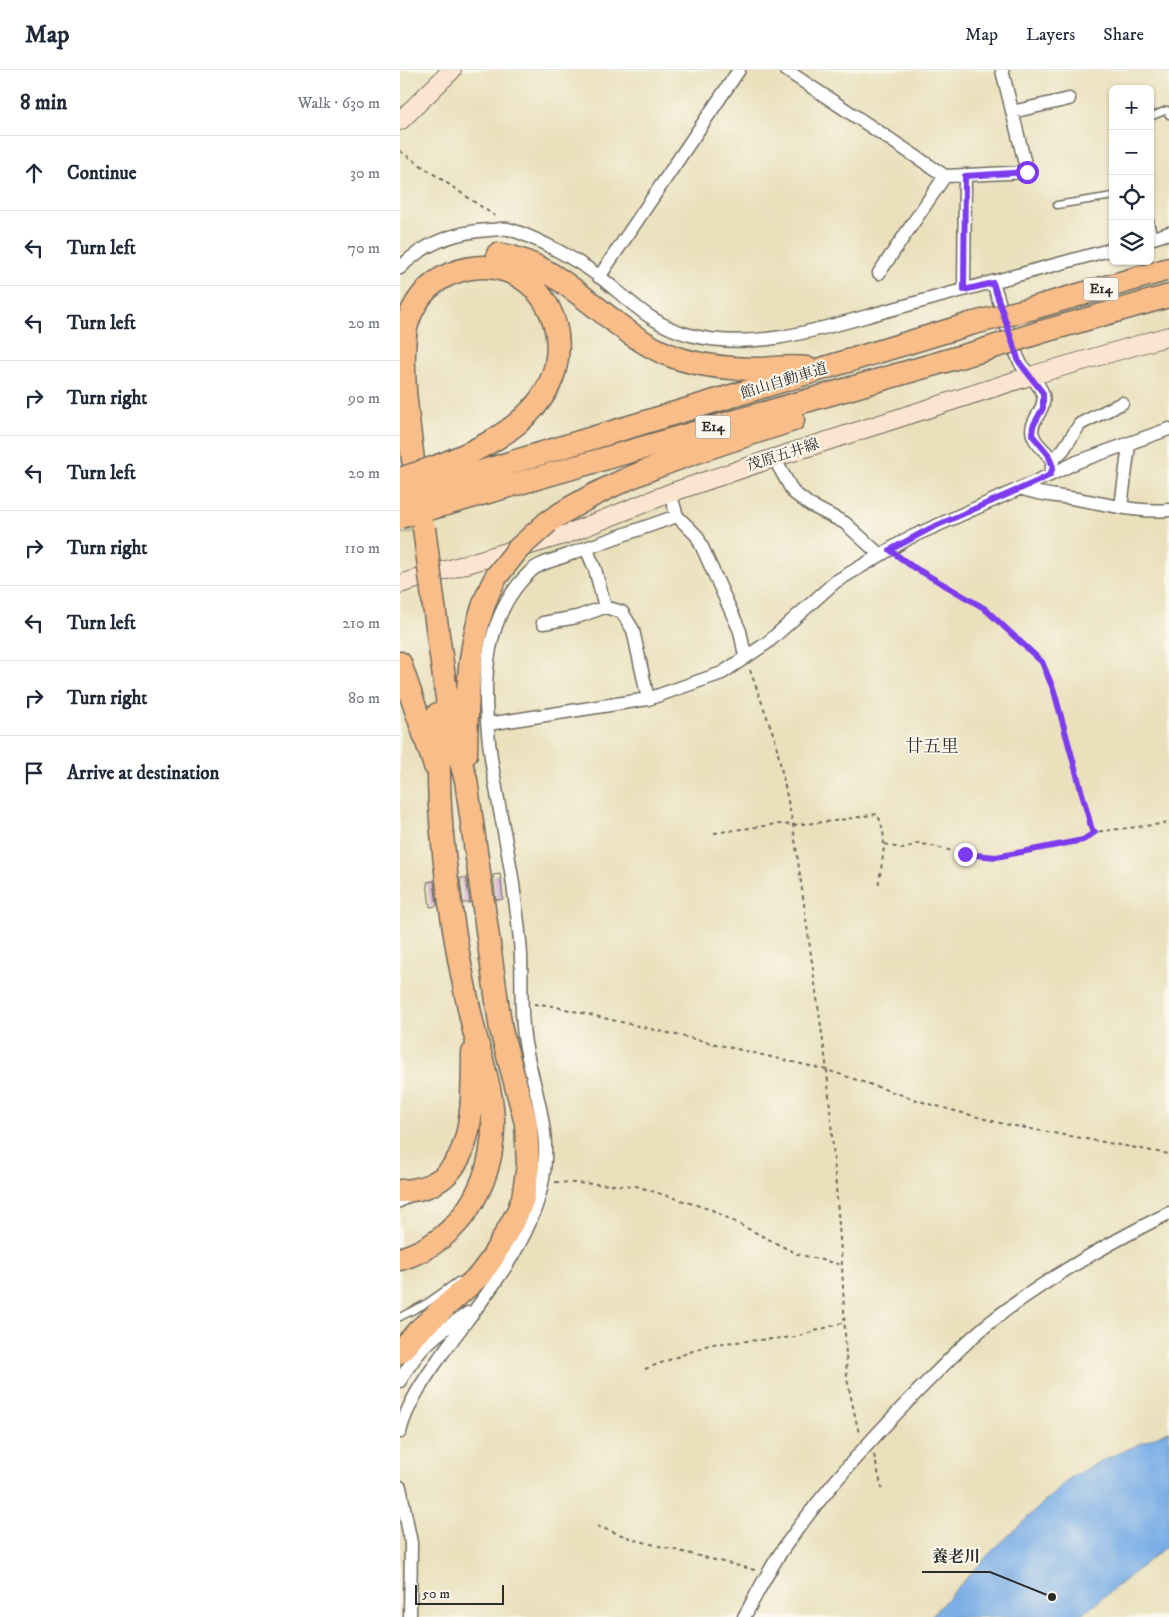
<!DOCTYPE html>
<html lang="en">
<head>
<meta charset="utf-8">
<style>
	body { margin:0; font-family:"IM FELL DW Pica","Noto Serif JP",serif; background:#f6f6f7; color:#1f2937 }
	.controls { position:absolute; right:15px; top:15px; display:grid; overflow:hidden; border-radius:8px; box-shadow:0 1px 4px #0004 }
	.controls button { width:45px; height:45px; display:grid; place-items:center; padding:0; border:0; border-bottom:1px solid #e0e1e3; background:#fff; color:#1f2937; font:25px sans-serif }
	.scale { position:absolute; left:15px; bottom:12px; width:89px; box-sizing:border-box; padding-left:5px; border:2px solid #2b2b2b; border-top:0; font-size:14px; line-height:18px; white-space:nowrap; color:#2b2b2b; -webkit-text-stroke:4px #fbf7ec; paint-order:stroke }
	.stop { position:absolute; width:15px; height:15px; margin:-11px; border:4px solid #7c3aed; border-radius:50%; background:#fff }
	.stop.end { background:#7c3aed; border-color:#fff; box-shadow:0 1px 5px #0008 }
	.list { margin:0; padding:0; list-style:none }
	h2 { display:flex; justify-content:space-between; align-items:center; height:65px; margin:0; padding:0 20px; font-size:21px }
	h2 small { font-size:16px; font-weight:400; color:#747a83 }
	.list li { display:grid; grid-template-columns:32px 1fr auto; gap:15px; align-items:center; box-sizing:border-box; height:75px; padding:0 20px; border-top:1px solid #e0e1e3 }
	.list b { display:block; font-size:19px; white-space:nowrap }
	.list em { font-size:16px; font-style:normal; color:#747a83 }
	.icon { flex:none; width:28px; height:28px; fill:none; stroke:currentColor; stroke-width:2; stroke-linecap:round; stroke-linejoin:round }
	.map { position:relative; flex:none; width:769px; height:1547px; overflow:hidden }
	header { display:flex; align-items:center; gap:30px; box-sizing:border-box; height:70px; padding:0 25px; background:#fff; border-bottom:1px solid #e0e1e3 }
	header strong { font-size:24px }
	nav { display:flex; gap:28px; margin-inline-start:auto; font-size:18px }
	main { display:flex }
	aside { flex:1; background:#fff }
	.map>svg:first-child { display:block }
</style>
</head>
<body>
<header>
<strong>Map</strong>
<nav><a>Map</a><a>Layers</a><a>Share</a></nav>
</header>
<main>
<aside>
<h2>8 min<small>Walk · 630 m</small></h2>
<ul class="list">
<li><svg class="icon" aria-label="ahead" viewBox="0 0 24 24"><path d="M12 20V5M6 11l6-6 6 6"/></svg><div><b>Continue</b></div><em>30 m</em></li>
<li><svg class="icon" aria-label="left" viewBox="0 0 24 24"><path d="M17 20v-9H6M10 6l-5 5 5 5"/></svg><div><b>Turn left</b></div><em>70 m</em></li>
<li><svg class="icon" aria-label="left" viewBox="0 0 24 24"><path d="M17 20v-9H6M10 6l-5 5 5 5"/></svg><div><b>Turn left</b></div><em>20 m</em></li>
<li><svg class="icon" aria-label="right" viewBox="0 0 24 24"><path d="M7 20v-9h11M14 6l5 5-5 5"/></svg><div><b>Turn right</b></div><em>90 m</em></li>
<li><svg class="icon" aria-label="left" viewBox="0 0 24 24"><path d="M17 20v-9H6M10 6l-5 5 5 5"/></svg><div><b>Turn left</b></div><em>20 m</em></li>
<li><svg class="icon" aria-label="right" viewBox="0 0 24 24"><path d="M7 20v-9h11M14 6l5 5-5 5"/></svg><div><b>Turn right</b></div><em>110 m</em></li>
<li><svg class="icon" aria-label="left" viewBox="0 0 24 24"><path d="M17 20v-9H6M10 6l-5 5 5 5"/></svg><div><b>Turn left</b></div><em>210 m</em></li>
<li><svg class="icon" aria-label="right" viewBox="0 0 24 24"><path d="M7 20v-9h11M14 6l5 5-5 5"/></svg><div><b>Turn right</b></div><em>80 m</em></li>
<li><svg class="icon" aria-label="arrive" viewBox="0 0 24 24"><path d="M6 21V4h12l-3 4 3 4H6"/></svg><div><b>Arrive at destination</b></div></li>
</ul>
</aside>
<div class="map">
<svg width="769" height="1547" viewBox="0 0 769 1547">
	<rect width="100%" height="100%" fill="#fbf7ec"/>
	<filter id="ink" filterUnits="userSpaceOnUse"><feTurbulence type="fractalNoise" baseFrequency=".02" numOctaves="2"/><feDisplacementMap in="SourceGraphic" scale="10" xChannelSelector="R" yChannelSelector="G"/><feConvolveMatrix kernelMatrix="1 2 1 2 8 2 1 2 1" color-interpolation-filters="sRGB"/></filter>
	<filter id="wash" filterUnits="userSpaceOnUse"><feTurbulence type="fractalNoise" baseFrequency=".0096" numOctaves="4" result="noise"/><feDisplacementMap in="SourceGraphic" scale="20" xChannelSelector="R" yChannelSelector="G"/><feGaussianBlur stdDeviation="1.12" result="paint"/><feColorMatrix in="noise" values="0 0 0 0 0 0 0 0 0 0 0 0 0 0 0 0 0 1.4 0 .05"/><feComposite in="paint" operator="in"/></filter>
	<g filter="url(#wash)">
		<rect width="100%" height="100%" fill="#eae0bc"/>
		<path fill="#79ade6" stroke="#526c88" d="M 769,1361 L 769,1474 L 679,1547 L 530,1547 L 591,1482 L 670,1408 L 697,1393 Z"/>
		<g id="blocks">
			<path fill="#cca7cb" d="M 100,804 L 103,829 L 96,830 L 93,805 Z
				M 60,808 L 66,808 L 70,833 L 63,833 Z
				M 34,811 L 37,836 L 30,837 L 27,812 Z"/>
		</g>
	</g>
	<g filter="url(#ink)">
		<use href="#blocks" fill-opacity="0" stroke="#6e6a5e" stroke-width="1"/>
		<g fill="none" stroke-linecap="round" stroke-linejoin="round">
			<path stroke="#c4bc9f" stroke-width="22" stroke-dasharray="22 11" stroke-linecap="butt" d="M 5,425 L 11,461"/>
			<g stroke="#6e6a5e" stroke-width="9">
				<path id="lane" d="M 750,47 L 767,40 L 769,45
					M 657,135 L 713,126
					M 750,151 L 754,168
					M 0,1134 L 14,1126
					M 0,1247 L 27,1233 L 58,1211"/>
			</g>
			<g stroke="#6e6a5e" stroke-width="15">
				<path id="street" d="M 386,0 L 545,106 L 627,102 L 602,0
					M 612,42 L 669,29
					M 750,169 L 769,163
					M 0,198 C 24,173 54,162 89,160 C 95,160 102,158 108,159 C 134,166 179,191 200,207 C 228,229 254,257 290,265 C 359,283 431,255 497,238 C 569,219 641,199 713,179
					M 479,203 L 545,106
					M 199,207 L 339,0
					M 564,220 L 565,106
					M 374,388 L 393,422 L 410,435 L 445,453 L 480,485
					M 652,391 L 663,380 L 680,354 L 722,333
					M 650,405 L 677,392 L 769,359
					M 620,418 C 639,425 657,426 677,429 C 707,434 738,443 769,440
					M 270,423 L 277,446 L 297,466 L 340,561 L 345,586
					M 721,437 L 729,375
					M 186,478 L 195,499 L 205,537
					M 143,553 L 177,547 L 205,537 L 222,542 L 233,560 L 248,629
					M 88,654 L 248,629 L 322,603 L 367,573 L 435,512 L 509,468 L 650,405 C 659,383 638,382 633,365 C 628,351 647,340 643,325 C 640,312 624,303 619,290 C 608,266 602,238 593,213
					M 0,1311 C 18,1278 37,1263 68,1243
					M 0,1362 C 7,1334 24,1310 40,1287 C 82,1227 142,1166 145,1089 C 147,1049 132,1012 125,973 C 120,944 122,915 121,886 C 120,865 117,843 114,822 C 103,727 48,577 131,501 C 139,493 155,490 165,486 C 202,472 240,459 277,446
					M 0,1417 L 11,1473 L 10,1547
					M 344,1547 C 358,1522 371,1495 388,1472 C 427,1417 472,1368 519,1320 C 544,1295 569,1268 597,1247 C 650,1206 709,1173 769,1143"/>
			</g>
			<g stroke="#6e6a5e" stroke-width="20">
				<path id="secondary" d="M 0,51 L 52,0
					M 0,514 L 167,464 L 270,423 L 374,388 L 630,306 L 769,266"/>
			</g>
			<g stroke="#6e6a5e" stroke-width="25">
				<path id="highway" d="M 98,184 C 164,194 206,257 264,283 C 294,296 327,299 360,299 C 375,298 391,296 406,298
					M 633,238 L 769,199
					M 641,262 L 769,226
					M 13,390 C 8,348 0,300 6,258 C 12,234 27,214 50,204 C 134,170 191,269 136,335 C 109,367 68,385 30,399
					M 37,415 L 570,254
					M 43,435 L 584,280
					M 148,452 C 222,402 309,378 393,350
					M 0,593 L 35,696
					M 66,684 C 67,625 67,560 96,507
					M 0,1121 C 77,1120 72,1038 73,983
					M 0,1189 C 65,1170 100,1102 92,1037 C 89,1009 79,983 73,956 C 63,914 55,869 49,826 C 44,788 39,742 39,705 C 38,684 41,665 38,644
					M 0,1282 L 17,1262 L 79,1206 L 91,1190 L 117,1144 L 123,1128 L 128,1095 L 126,1053 L 101,960 L 66,710 L 51,657 L 34,536"/>
			</g>
			<path stroke="#6e6a5e" stroke-width="2" stroke-dasharray="4 4" stroke-linecap="butt" d="M 0,81 L 95,146
				M 500,488 L 584,538 L 642,592 L 654,621 L 692,760 L 695,762 L 769,753
				M 350,600 L 375,669 L 393,755 L 427,1000 L 442,1195 L 447,1309 L 459,1364
				M 314,763 L 377,754 L 393,755 L 434,751 L 477,744 C 490,767 481,794 478,818
				M 485,774 L 502,779 L 519,773 L 565,784 L 596,787 L 683,770 L 695,762
				M 134,934 L 148,935 L 427,1000 L 529,1034 L 604,1054 L 769,1084
				M 155,1112 L 236,1116 L 312,1140 L 397,1184 L 442,1195
				M 245,1299 L 311,1274 L 395,1267 L 445,1252
				M 474,1385 L 482,1419
				M 197,1456 L 235,1470 L 355,1500"/>
			<use href="#lane" stroke="#fff" stroke-width="6"/>
			<use href="#street" stroke="#fff" stroke-width="12"/>
			<use href="#secondary" stroke="#fce5d0" stroke-width="18"/>
			<use href="#highway" stroke="#f8bd89" stroke-width="22"/>
			<g stroke="#6e6a5e" stroke-width="25" stroke-linecap="butt">
				<path id="highway-bridge" d="M 570,254 L 633,238
					M 584,280 L 641,262
					M 0,409 L 30,399
					M 0,425 L 37,415
					M 0,447 L 43,435
					M 24,458 L 34,536
					M 96,507 L 118,479 L 148,452"/>
			</g>
			<use href="#highway-bridge" stroke="#f8bd89" stroke-width="22"/>
		</g>
	</g>
	<g fill="none" stroke-linecap="round" stroke-linejoin="round" filter="url(#ink)">
		<path stroke="#7c3aed" stroke-width="6" d="M 565,784 L 596,787 L 683,770 L 695,762 L 692,760 L 654,621 L 642,592 L 584,538 L 510,495 L 490,480 L 531,458 L 638,411 L 650,405 L 653,397 L 648,384 L 632,365 L 633,356 L 643,338 L 643,323 L 619,292 L 593,213 L 564,220 L 565,106 L 627,102"/>
	</g>
	<g text-anchor="middle" dominant-baseline="central" stroke-width="4" stroke-linejoin="round" paint-order="stroke">
		<g fill="#fbf7ec" stroke="#696865" stroke-width="1">
			<rect x="683.5" y="207.5" width="35" height="23" rx="4"/>
			<rect x="295.5" y="345.5" width="35" height="23" rx="4"/>
		</g>
		<g font-size="14" font-weight="bold" fill="#2b2b2b">
			<text x="701" y="219">E14</text>
			<text x="313" y="357">E14</text>
		</g>
		<g font-size="15" fill="#2b2b2b" stroke="#fbf7ec">
			<text transform="translate(384 311) rotate(-17)">館山自動車道</text>
			<text transform="translate(383 385) rotate(-18)">茂原五井線</text>
		</g>
		<g font-size="18" fill="#2b2b2b" stroke="#fbf7ec">
			<text x="532" y="677">廿五里</text>
		</g>
	</g>
	<path fill="none" stroke="#2b2b2b" stroke-width="2" d="M652 1527L590 1502H522"/>
	<circle fill="#2b2b2b" stroke="#fbf7ec" stroke-width="2" cx="652" cy="1527" r="5"/>
	<g font-size="16" text-anchor="middle" font-weight="bold" fill="#2b2b2b" stroke="#fbf7ec" stroke-width="4" stroke-linejoin="round" paint-order="stroke">
		<text x="556" y="1492">養老川</text>
	</g>
</svg>
<div class="controls">
<button>+</button>
<button>−</button>
<button><svg class="icon" aria-label="locate" viewBox="0 0 24 24"><circle cx="12" cy="12" r="6"/><path d="M12 2v4M12 18v4M2 12h4M18 12h4"/></svg></button>
<button><svg class="icon" aria-label="layers" viewBox="0 0 24 24"><path d="M12 4l9 5-9 5-9-5zM3 14l9 5 9-5"/></svg></button>
</div>
<div class="scale">50 m</div>
<div class="stop" style="left:627px;top:102px"></div>
<div class="stop end" style="left:565px;top:784px"></div>
</div>
</main>
</body>
</html>
